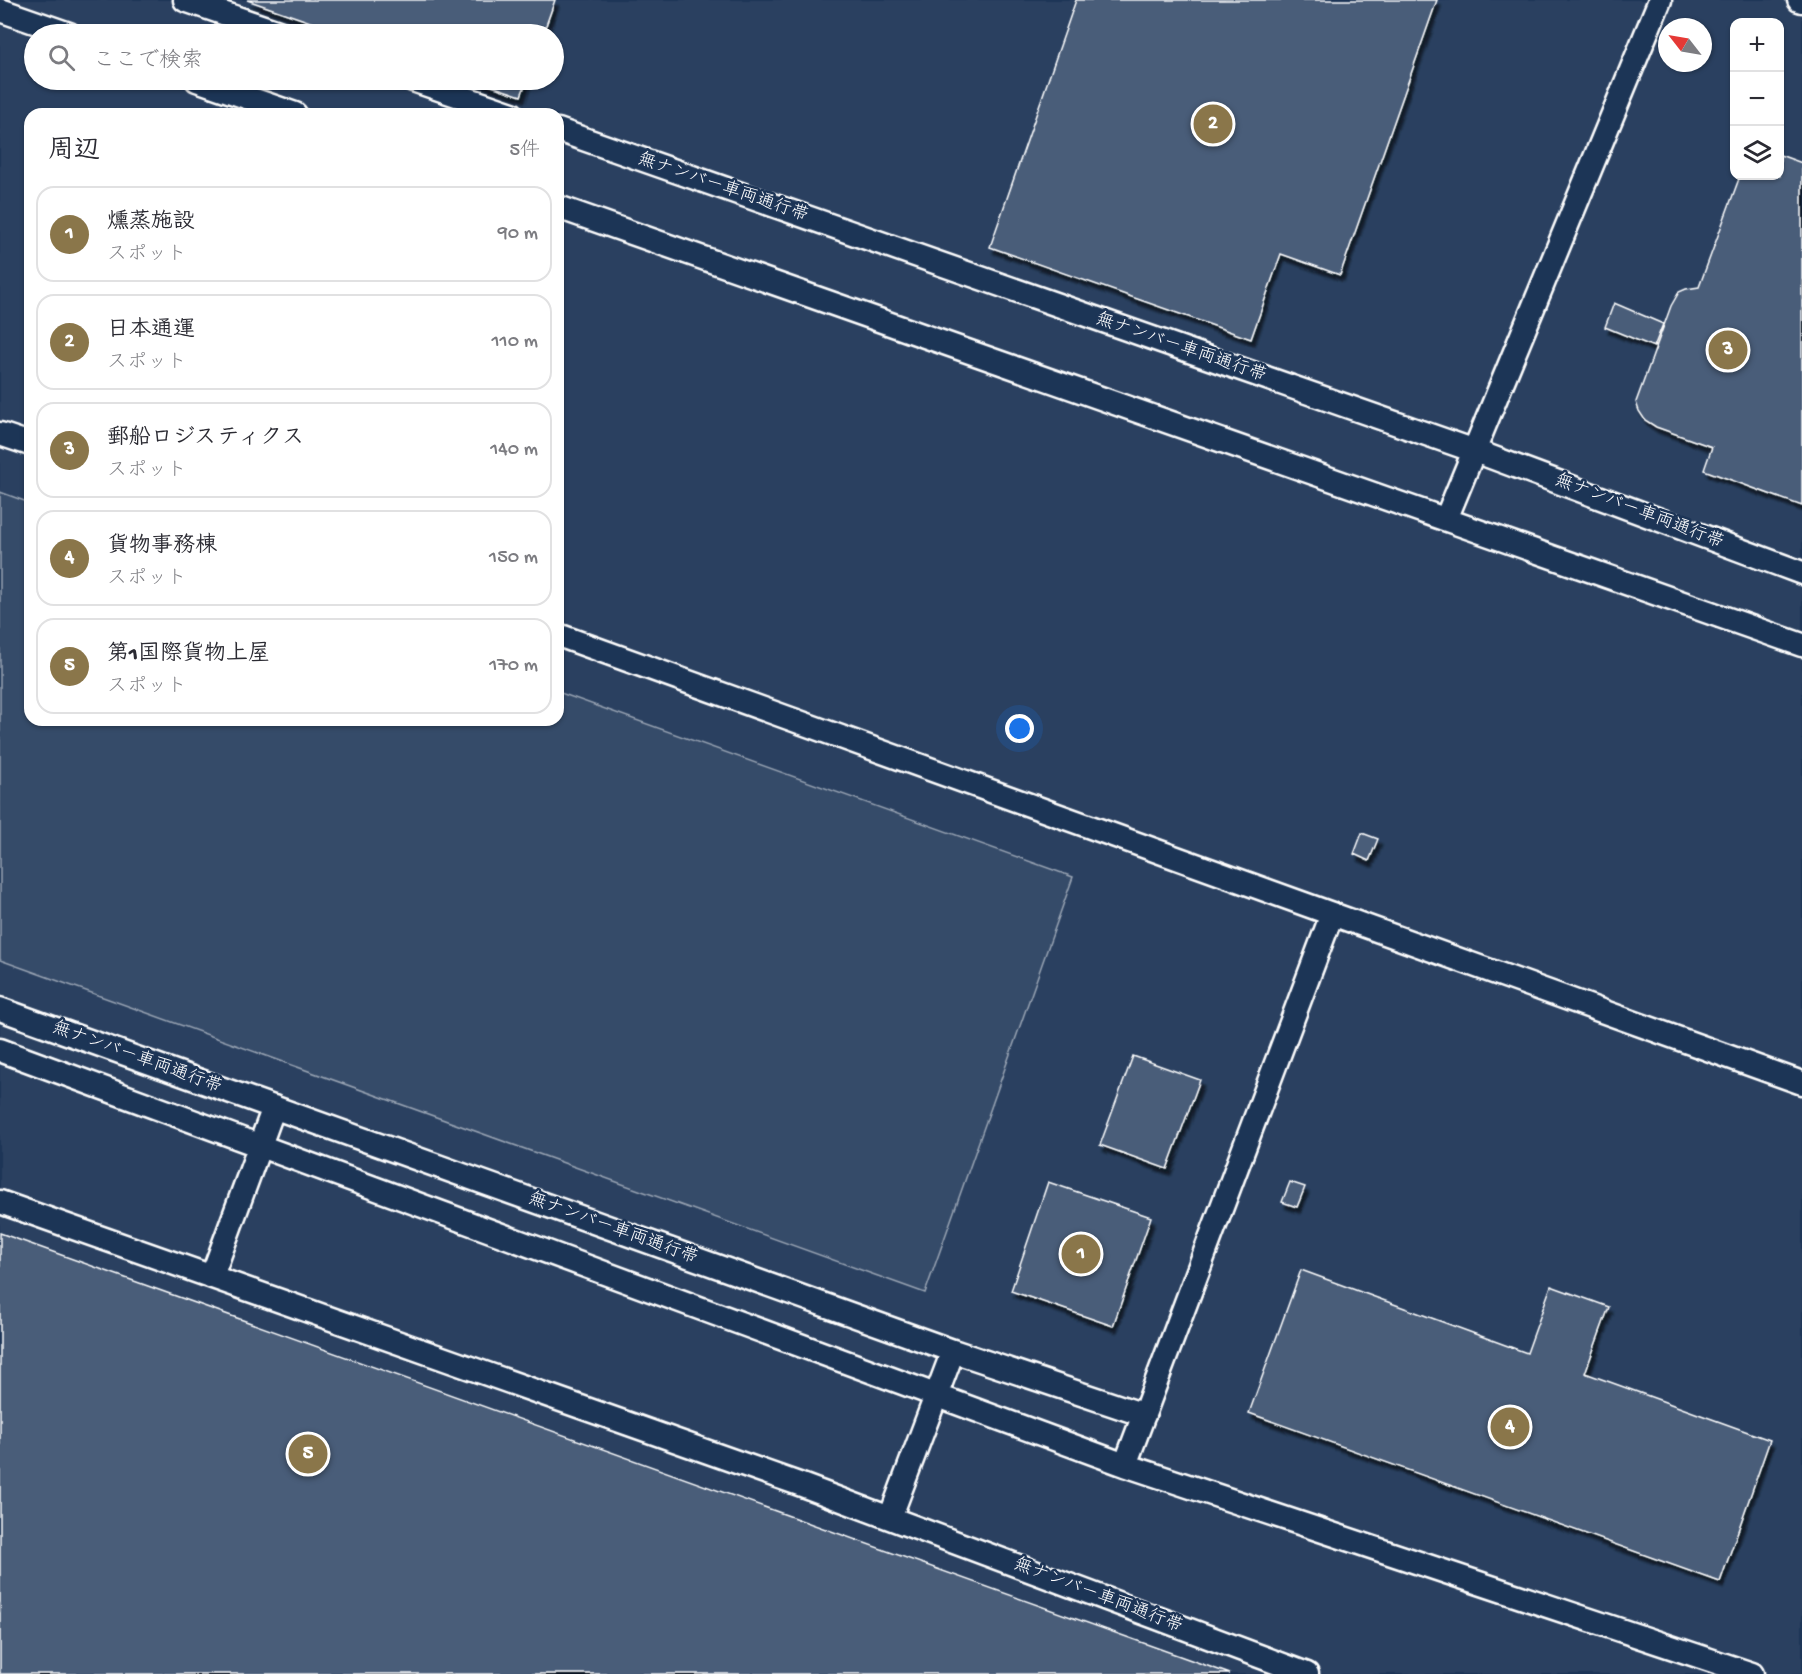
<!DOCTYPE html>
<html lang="ja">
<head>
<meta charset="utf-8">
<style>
	body { margin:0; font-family:"Gochi Hand","Klee One",sans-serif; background:#f2f2f3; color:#2b2b33 }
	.controls { position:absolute; right:18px; top:18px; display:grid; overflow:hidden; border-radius:12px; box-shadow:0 2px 4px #0004 }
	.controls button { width:54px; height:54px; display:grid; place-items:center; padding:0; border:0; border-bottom:2px solid #e1e1e2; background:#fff; color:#2b2b33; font:30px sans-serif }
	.compass { position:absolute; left:1658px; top:18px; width:54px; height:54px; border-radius:50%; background:#fff; box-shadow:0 2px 4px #0004; rotate:301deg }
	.you { position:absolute; left:1020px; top:729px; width:21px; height:21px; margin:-15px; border:4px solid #fff; border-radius:50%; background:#1a73e8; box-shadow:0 0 0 9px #1a73e833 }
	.badge { display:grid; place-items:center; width:39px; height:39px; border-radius:50%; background:#8a764a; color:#fff; font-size:20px; font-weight:700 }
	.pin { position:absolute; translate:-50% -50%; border:3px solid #fff; box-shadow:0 2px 6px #0006 }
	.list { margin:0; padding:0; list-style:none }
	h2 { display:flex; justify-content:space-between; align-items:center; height:78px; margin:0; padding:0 24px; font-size:26px }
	h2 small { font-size:20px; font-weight:400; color:#7c7c81 }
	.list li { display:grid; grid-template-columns:39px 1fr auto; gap:18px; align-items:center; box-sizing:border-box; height:96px; margin:0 12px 12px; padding:0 12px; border:2px solid #e1e1e2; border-radius:18px }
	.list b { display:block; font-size:22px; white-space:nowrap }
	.list p { margin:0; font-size:20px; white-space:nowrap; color:#7c7c81 }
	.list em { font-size:20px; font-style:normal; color:#7c7c81 }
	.icon { flex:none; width:33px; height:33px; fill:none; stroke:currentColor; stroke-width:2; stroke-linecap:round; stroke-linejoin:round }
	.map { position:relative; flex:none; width:1802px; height:1674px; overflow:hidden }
	.search { position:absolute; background:#fff; box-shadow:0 2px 4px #0004; left:24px; top:24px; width:540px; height:66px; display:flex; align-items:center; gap:15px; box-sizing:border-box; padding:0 21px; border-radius:33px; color:#7c7c81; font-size:22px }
	.panel { position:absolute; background:#fff; box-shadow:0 2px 4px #0004; left:24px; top:108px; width:540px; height:618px; border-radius:18px }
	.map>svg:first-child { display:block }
</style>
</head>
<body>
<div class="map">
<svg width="1802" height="1674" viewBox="0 0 1802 1674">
	<defs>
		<filter id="shadow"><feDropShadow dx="3.5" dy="6" stdDeviation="1.5" flood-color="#0009"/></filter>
	</defs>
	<rect width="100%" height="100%" fill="#1d3557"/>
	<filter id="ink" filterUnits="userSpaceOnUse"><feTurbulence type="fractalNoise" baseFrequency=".0167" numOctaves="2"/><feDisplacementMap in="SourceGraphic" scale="12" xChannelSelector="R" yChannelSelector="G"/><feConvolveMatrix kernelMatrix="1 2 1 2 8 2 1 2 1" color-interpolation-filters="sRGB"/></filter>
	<g filter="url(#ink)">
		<path fill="#2a4161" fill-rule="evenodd" d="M 0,0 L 1802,0 L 1802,1674 L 0,1674 ZM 1734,22 L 1780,22 L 1780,176 L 1734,176 ZM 1667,27 L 1703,27 L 1703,63 L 1667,63 ZM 34,34 L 554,34 L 554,80 L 34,80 ZM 30,114 L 558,114 L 558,720 L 30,720 Z"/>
		<path fill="#364b69" stroke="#9aa5b4" stroke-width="1.5" d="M 0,492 L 30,503 L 30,720 L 558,720 L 558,692 L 1073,877 L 925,1293 L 0,960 Z"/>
		<path fill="#4a5d79" stroke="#fff" stroke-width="1.5" filter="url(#shadow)" d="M 247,0 L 555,0 L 543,34 L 345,34 Z
			M 1076,0 L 1437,0 L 1340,275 L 1281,254 L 1251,339 L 990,247 Z
			M 474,80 L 527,80 L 521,96 Z
			M 1780,155 L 1802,163 L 1802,506 L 1704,470 L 1712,447 L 1656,427 L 1645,420 L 1639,411 L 1636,402 L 1671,306 L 1679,292 L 1686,289 L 1699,287 L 1740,176 L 1780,176 Z
			M 1614,303 L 1663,324 L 1654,347 L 1605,327 Z
			M 1362,833 L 1378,839 L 1369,861 L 1354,854 Z
			M 1133,1056 L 1200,1080 L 1167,1169 L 1100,1145 Z
			M 1048,1182 L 1151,1217 L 1113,1326 L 1011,1291 Z
			M 1290,1182 L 1305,1187 L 1297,1207 L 1282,1202 Z
			M 0,1233 L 1230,1674 L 0,1674 Z
			M 1301,1270 L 1527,1353 L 1551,1286 L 1609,1307 L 1585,1373 L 1770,1440 L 1720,1582 L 1249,1413 Z"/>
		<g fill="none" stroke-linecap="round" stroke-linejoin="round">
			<g stroke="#fff" stroke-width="27">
				<path id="service" d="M 185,0 L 284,34
					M 1799,0 L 1802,1
					M 0,10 L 69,34
					M 197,80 L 295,114
					M 413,80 L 512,114
					M 558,130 L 1475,451 L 1802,573
					M 558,207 L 1802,645
					M 0,434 L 30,444
					M 1446,519 L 1660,0
					M 558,635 L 1332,914 L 1125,1465
					M 1332,914 L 1802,1083
					M 0,1009 L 953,1351 L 890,1518
					M 0,1050 L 1125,1465 L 1752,1674
					M 0,1202 L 799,1484 L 1307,1674
					M 212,1276 L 274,1107
					M 953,1351 L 1144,1415"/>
			</g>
			<use href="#service" stroke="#1d3557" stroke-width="22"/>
		</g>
	</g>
	<g text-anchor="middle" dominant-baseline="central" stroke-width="5" stroke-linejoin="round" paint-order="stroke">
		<g font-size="18" fill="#fff" stroke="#1d3557">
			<text transform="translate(723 188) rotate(19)">無ナンバー車両通行帯</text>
			<text transform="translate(1181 348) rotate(19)">無ナンバー車両通行帯</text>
			<text transform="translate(1639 512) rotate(21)">無ナンバー車両通行帯</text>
			<text transform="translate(137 1058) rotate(20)">無ナンバー車両通行帯</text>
			<text transform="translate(613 1229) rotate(20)">無ナンバー車両通行帯</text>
			<text transform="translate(1098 1596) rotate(21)">無ナンバー車両通行帯</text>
		</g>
	</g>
</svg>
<div class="controls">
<button>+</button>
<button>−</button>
<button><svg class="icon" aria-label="layers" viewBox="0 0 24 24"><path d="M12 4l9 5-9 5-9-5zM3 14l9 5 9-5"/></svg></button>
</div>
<svg class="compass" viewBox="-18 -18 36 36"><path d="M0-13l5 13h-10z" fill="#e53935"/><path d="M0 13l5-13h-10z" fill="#7c7c81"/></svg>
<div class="you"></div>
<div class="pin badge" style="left:1081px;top:1254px">1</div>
<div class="pin badge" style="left:1213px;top:124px">2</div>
<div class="pin badge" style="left:1728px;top:350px">3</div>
<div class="pin badge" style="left:1510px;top:1427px">4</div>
<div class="pin badge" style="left:308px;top:1454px">5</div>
<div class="search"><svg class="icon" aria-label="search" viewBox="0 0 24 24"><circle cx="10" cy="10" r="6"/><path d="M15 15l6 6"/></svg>ここで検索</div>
<section class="panel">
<h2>周辺<small>5件</small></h2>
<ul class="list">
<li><span class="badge">1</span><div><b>燻蒸施設</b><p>スポット</p></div><em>90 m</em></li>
<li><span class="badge">2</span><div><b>日本通運</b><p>スポット</p></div><em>110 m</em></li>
<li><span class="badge">3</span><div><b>郵船ロジスティクス</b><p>スポット</p></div><em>140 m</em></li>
<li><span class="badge">4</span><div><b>貨物事務棟</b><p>スポット</p></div><em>150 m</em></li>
<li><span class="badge">5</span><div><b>第1国際貨物上屋</b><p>スポット</p></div><em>170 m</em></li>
</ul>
</section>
</div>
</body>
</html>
